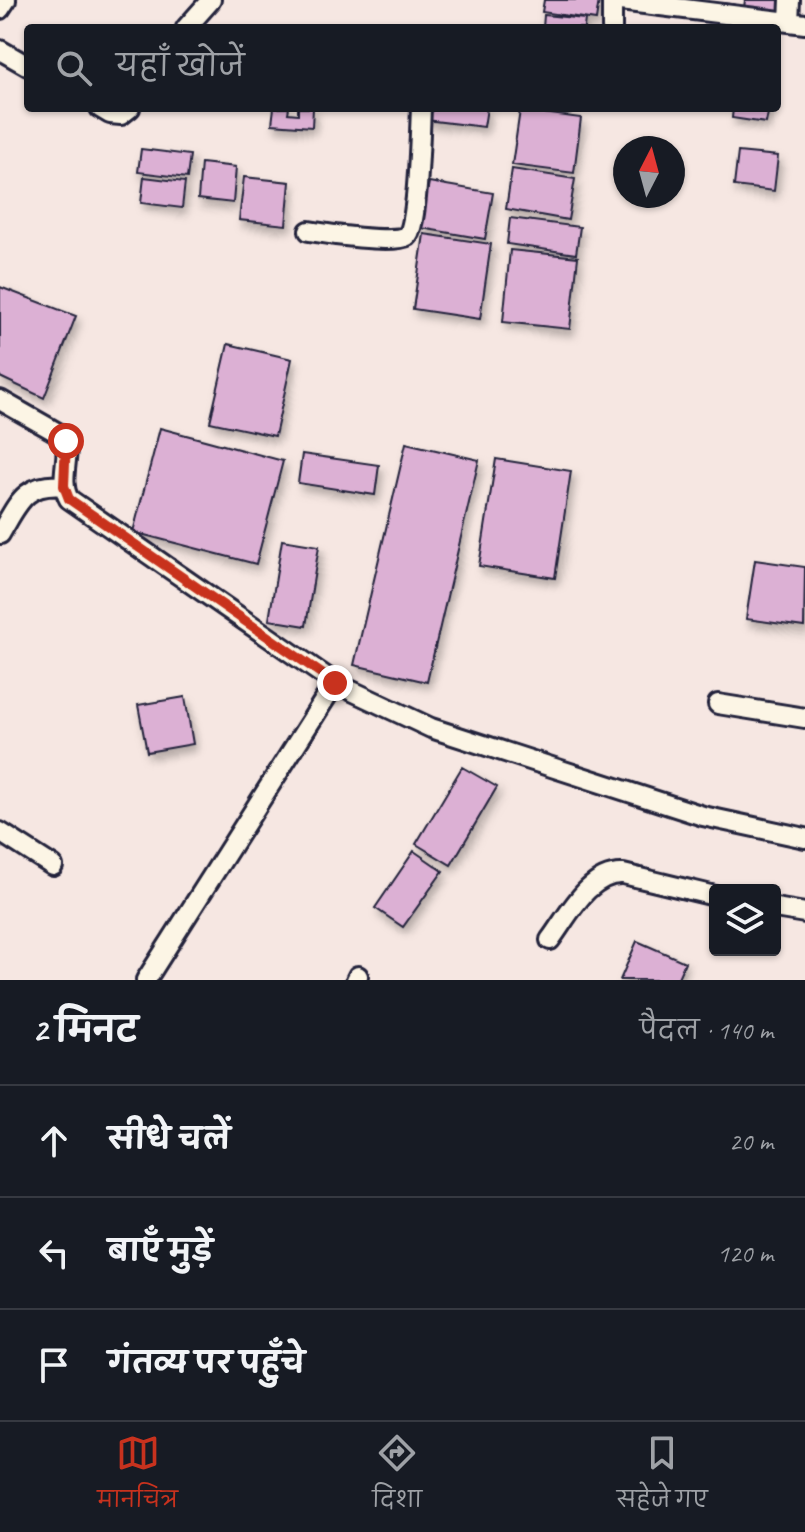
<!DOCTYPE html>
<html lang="hi">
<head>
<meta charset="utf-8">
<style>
	body { margin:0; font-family:Caveat,"Playpen Sans Deva",sans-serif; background:#20242c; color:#f1f3f6 }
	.controls { position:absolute; right:24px; bottom:24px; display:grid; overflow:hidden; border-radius:8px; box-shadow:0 2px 6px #0004 }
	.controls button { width:72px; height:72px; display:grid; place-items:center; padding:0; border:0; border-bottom:2px solid #363941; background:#171b24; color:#f1f3f6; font:40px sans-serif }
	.compass { position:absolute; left:613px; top:136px; width:72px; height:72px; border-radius:50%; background:#171b24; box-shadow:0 2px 6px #0004; rotate:6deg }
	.stop { position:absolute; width:24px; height:24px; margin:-18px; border:6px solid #c8321e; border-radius:50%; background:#fff }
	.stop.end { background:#c8321e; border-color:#fff; box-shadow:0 2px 8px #0008 }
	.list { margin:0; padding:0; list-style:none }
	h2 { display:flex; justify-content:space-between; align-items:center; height:104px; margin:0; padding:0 32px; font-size:34px }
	h2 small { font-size:26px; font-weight:400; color:#9ea1a6 }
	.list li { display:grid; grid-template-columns:52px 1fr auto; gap:24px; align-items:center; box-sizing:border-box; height:112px; padding:0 32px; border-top:2px solid #363941 }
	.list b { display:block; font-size:30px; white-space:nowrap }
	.list em { font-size:26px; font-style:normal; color:#9ea1a6 }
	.icon { flex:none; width:44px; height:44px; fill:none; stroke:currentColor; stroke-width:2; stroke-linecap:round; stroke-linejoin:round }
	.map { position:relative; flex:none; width:805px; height:980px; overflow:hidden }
	.search { position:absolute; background:#171b24; box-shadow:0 2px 6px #0004; left:24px; right:24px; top:24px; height:88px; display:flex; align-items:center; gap:20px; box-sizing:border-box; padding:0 28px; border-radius:8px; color:#9ea1a6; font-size:30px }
	.sheet { height:440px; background:#171b24 }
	nav { display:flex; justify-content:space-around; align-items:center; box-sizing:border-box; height:112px; border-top:2px solid #363941; background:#171b24; font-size:22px; color:#9ea1a6 }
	nav a { display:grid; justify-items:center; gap:4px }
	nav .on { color:#c8321e }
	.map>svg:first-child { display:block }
</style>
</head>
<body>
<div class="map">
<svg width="805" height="980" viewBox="0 0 805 980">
	<defs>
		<filter id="shadow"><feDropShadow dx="3.5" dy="6" stdDeviation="4" flood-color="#0004"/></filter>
	</defs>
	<rect width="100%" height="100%" fill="#f6e7e2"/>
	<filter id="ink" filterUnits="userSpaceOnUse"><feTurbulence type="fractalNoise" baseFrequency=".0125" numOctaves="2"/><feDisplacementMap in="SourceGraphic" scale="16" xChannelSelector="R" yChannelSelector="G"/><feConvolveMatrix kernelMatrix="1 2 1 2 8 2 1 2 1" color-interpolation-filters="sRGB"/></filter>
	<g filter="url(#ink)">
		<path fill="#dcb0d4" stroke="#22223b" stroke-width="2" filter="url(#shadow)" d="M 544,0 L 599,0 L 596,20 L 542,12 Z
			M 745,0 L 786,0 L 784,19 L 743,15 Z
			M 544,15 L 585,19 L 584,28 L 543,28 Z
			M 274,108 L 289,108 L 288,113 L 298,114 L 298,108 L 313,108 L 312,127 L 272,124 Z
			M 427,108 L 487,108 L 484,127 L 426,120 Z
			M 733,108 L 769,108 L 766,123 L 732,118 Z
			M 520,110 L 581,118 L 574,173 L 512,165 Z
			M 141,149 L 190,155 L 187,178 L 138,172 Z
			M 738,152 L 778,156 L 774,191 L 734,186 Z
			M 201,163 L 236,167 L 233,203 L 198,199 Z
			M 512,169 L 575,179 L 568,220 L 506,209 Z
			M 144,177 L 185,182 L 182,208 L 141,203 Z
			M 244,177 L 290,182 L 286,225 L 239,220 Z
			M 429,182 L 493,193 L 485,239 L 421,228 Z
			M 510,218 L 580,227 L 576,254 L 507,244 Z
			M 424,234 L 491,244 L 480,319 L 413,309 Z
			M 510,250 L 578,257 L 570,329 L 503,322 Z
			M 0,287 L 76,316 L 44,398 L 0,377 Z
			M 228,344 L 292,359 L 275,436 L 210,422 Z
			M 160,428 L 283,461 L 256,564 L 133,532 Z
			M 406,443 L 479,460 L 427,682 L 354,665 Z
			M 302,454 L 379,465 L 375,495 L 298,483 Z
			M 496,459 L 571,471 L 555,578 L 479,566 Z
			M 282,540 L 319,546 L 306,626 L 269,620 Z
			M 755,560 L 805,567 L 804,627 L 746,619 Z
			M 185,697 L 193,744 L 147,752 L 138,705 Z
			M 462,767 L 497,787 L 451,865 L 416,844 Z
			M 414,851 L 443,871 L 403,927 L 375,908 Z
			M 637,941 L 685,962 L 677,980 L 620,980 Z"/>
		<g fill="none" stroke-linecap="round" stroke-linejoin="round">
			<g stroke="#22223b" stroke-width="24">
				<path id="minor" d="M 612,0 L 805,24
					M 612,0 L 612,28
					M 0,9 L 6,0
					M 789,22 L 790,0
					M 186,28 L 211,0
					M 0,50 L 28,66
					M 100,108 L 110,114 L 121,115 L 130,108
					M 309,231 C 326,234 394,244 407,236 C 418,228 420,127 421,108
					M 0,400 L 65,437 C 71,457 58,480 69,499 L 335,683 L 431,728 L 703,816 L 805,838
					M 0,534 C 18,504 24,482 64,486
					M 718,704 L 805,718
					M 0,832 L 53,866
					M 775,908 L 805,913
					M 550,940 C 568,916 589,872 623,874 L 715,896
					M 146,980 L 335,683
					M 356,980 L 358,976"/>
			</g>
			<use href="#minor" stroke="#fcf5e5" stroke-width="18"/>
		</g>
	</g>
	<g fill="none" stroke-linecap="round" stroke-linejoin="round" filter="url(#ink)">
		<path stroke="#c8321e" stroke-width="10" d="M 66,441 L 64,486 L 69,499 L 335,683"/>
	</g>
</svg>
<div class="controls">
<button><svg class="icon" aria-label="layers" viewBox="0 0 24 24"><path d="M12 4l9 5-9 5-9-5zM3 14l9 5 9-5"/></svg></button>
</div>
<svg class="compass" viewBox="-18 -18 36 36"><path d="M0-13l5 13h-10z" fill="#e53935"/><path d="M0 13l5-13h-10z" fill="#9ea1a6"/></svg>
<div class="stop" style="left:66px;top:441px"></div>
<div class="stop end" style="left:335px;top:683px"></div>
<div class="search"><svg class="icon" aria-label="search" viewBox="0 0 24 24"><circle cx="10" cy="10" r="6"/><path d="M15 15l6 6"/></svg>यहाँ खोजें</div>
</div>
<section class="sheet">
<h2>2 मिनट<small>पैदल · 140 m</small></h2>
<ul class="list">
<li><svg class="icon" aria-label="ahead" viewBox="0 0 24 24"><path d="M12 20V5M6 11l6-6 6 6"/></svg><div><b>सीधे चलें</b></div><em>20 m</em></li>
<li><svg class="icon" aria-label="left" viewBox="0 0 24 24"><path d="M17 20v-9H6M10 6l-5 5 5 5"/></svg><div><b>बाएँ मुड़ें</b></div><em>120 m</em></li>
<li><svg class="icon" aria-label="arrive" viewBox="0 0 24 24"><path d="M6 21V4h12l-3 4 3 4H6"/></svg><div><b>गंतव्य पर पहुँचे</b></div></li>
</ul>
</section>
<nav>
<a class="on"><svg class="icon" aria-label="map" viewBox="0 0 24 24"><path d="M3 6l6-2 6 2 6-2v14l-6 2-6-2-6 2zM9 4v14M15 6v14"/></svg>मानचित्र</a>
<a><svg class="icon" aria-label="directions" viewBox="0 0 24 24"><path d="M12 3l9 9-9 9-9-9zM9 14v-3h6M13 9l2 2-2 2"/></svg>दिशा</a>
<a><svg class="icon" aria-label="saved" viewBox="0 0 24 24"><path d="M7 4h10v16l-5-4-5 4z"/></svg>सहेजे गए</a>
</nav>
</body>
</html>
